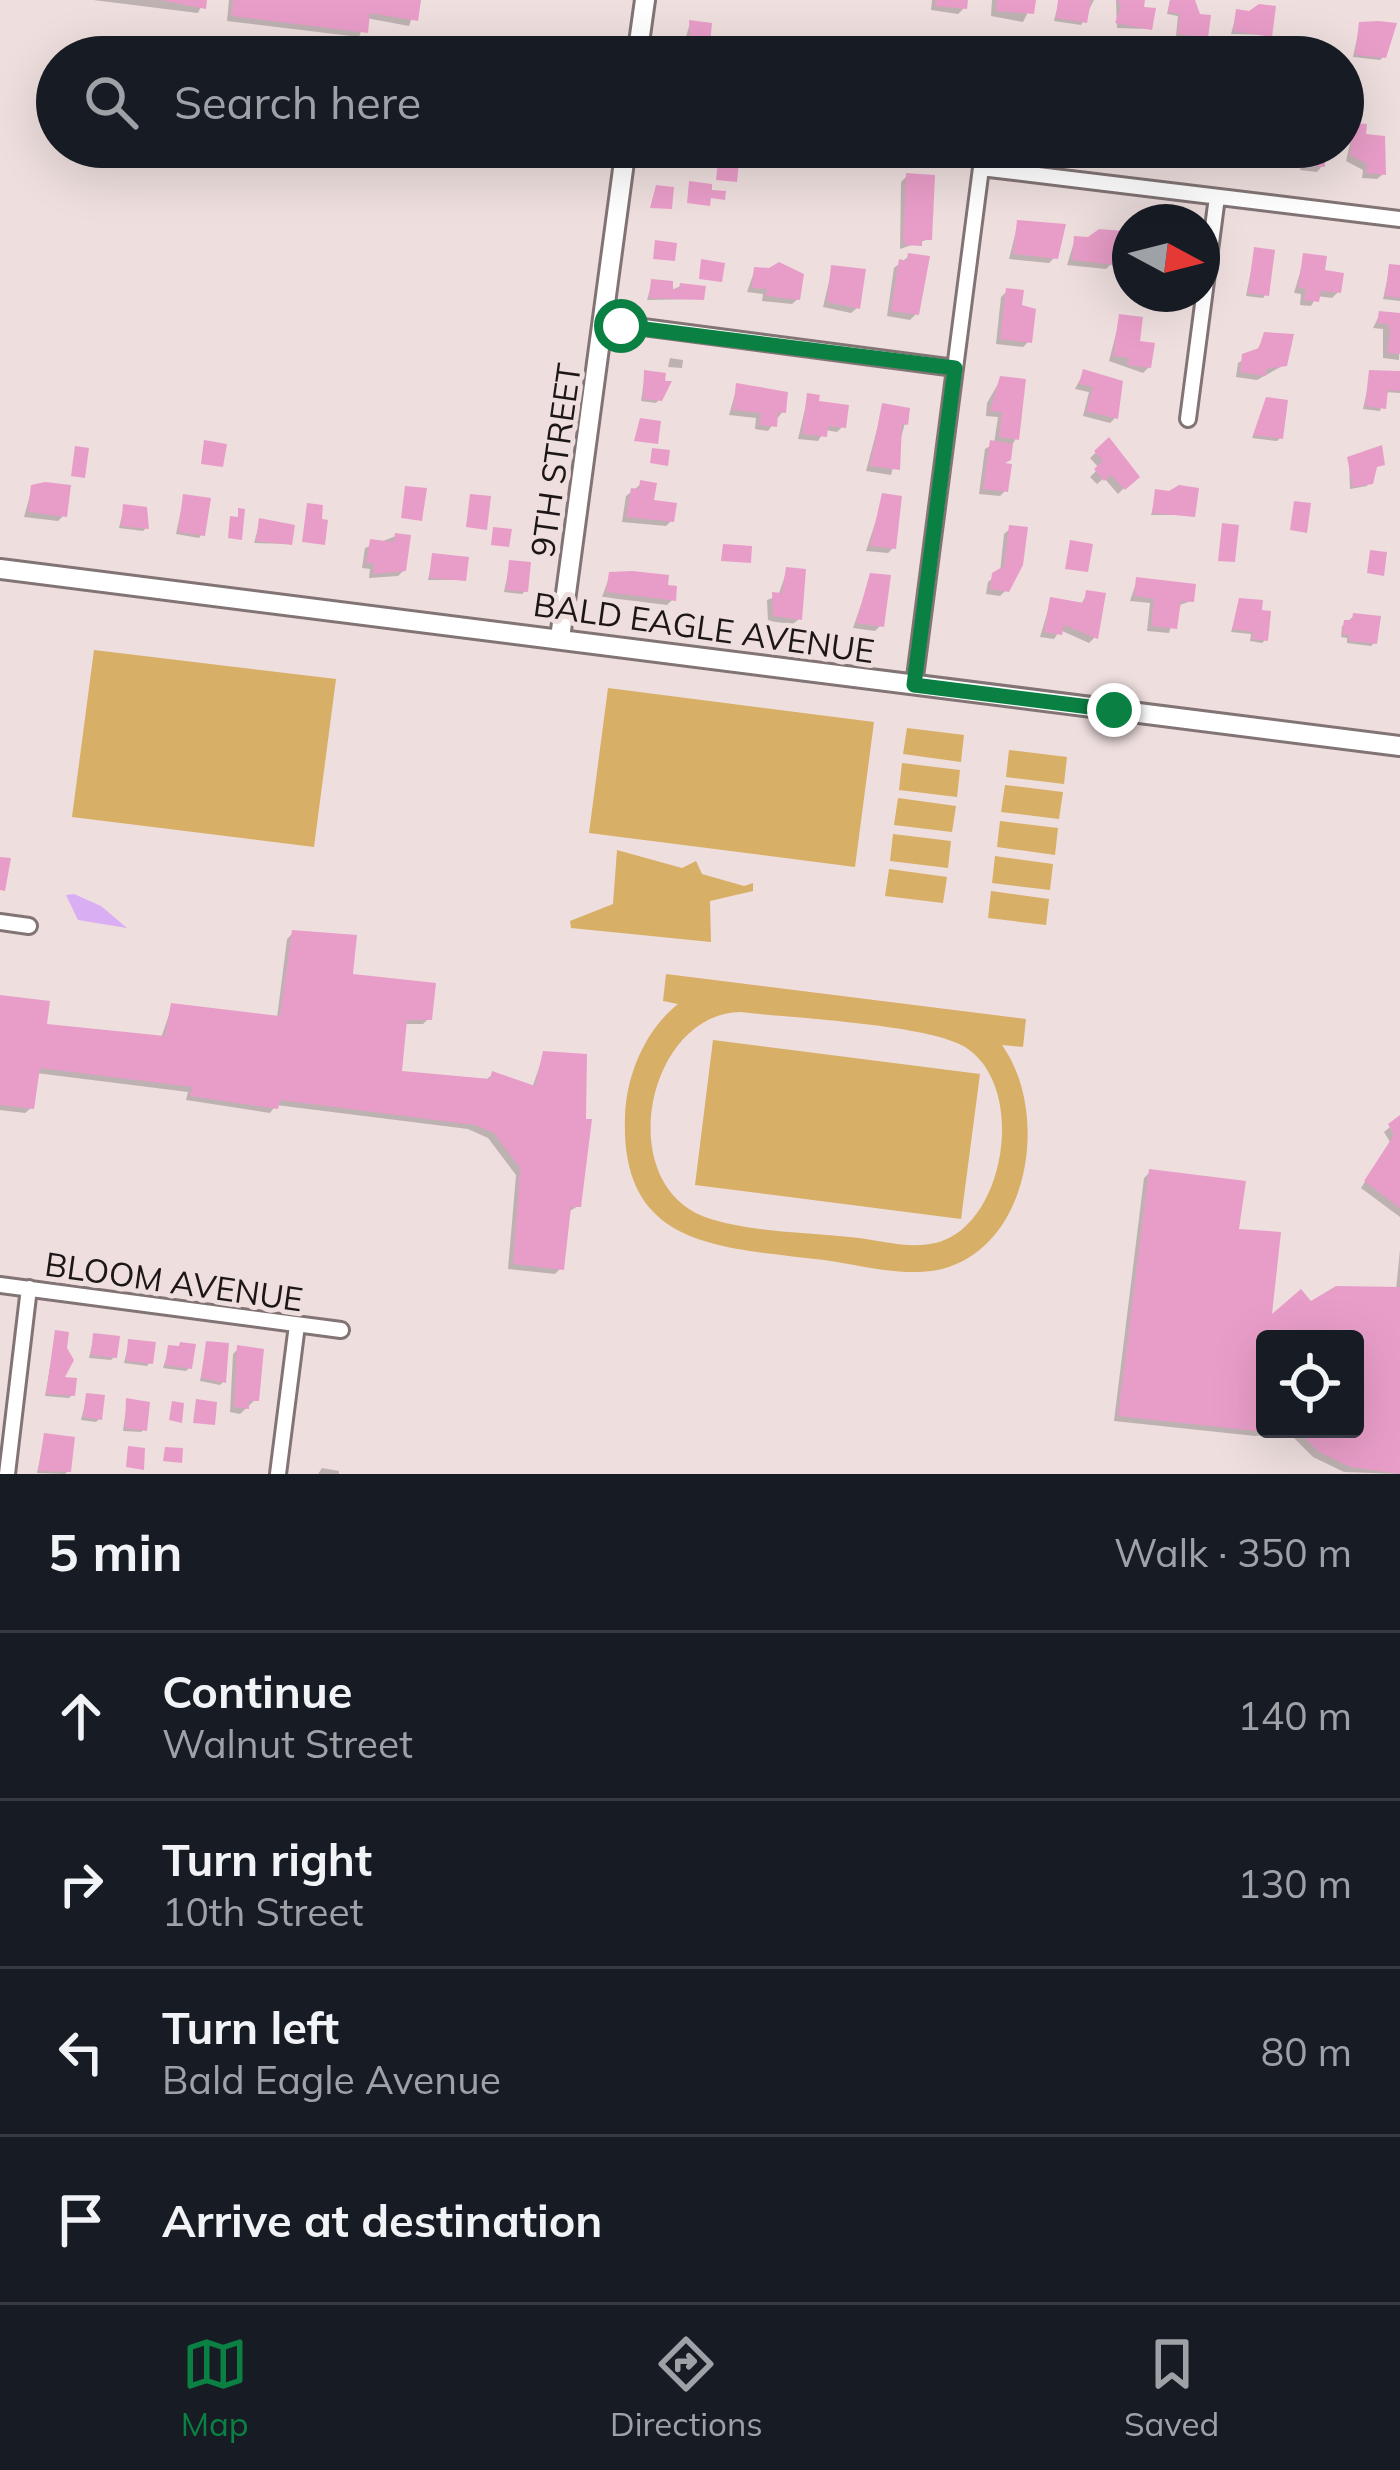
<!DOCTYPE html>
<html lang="en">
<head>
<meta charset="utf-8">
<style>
	body { margin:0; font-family:Mulish,sans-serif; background:#242831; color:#f1f3f6 }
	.controls { position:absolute; right:36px; bottom:36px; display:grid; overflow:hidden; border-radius:12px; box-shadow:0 12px 48px #0002 }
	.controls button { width:108px; height:108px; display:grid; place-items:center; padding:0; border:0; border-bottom:3px solid #363941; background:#171b24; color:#f1f3f6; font:60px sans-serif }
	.compass { position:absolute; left:1112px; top:204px; width:108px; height:108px; border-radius:50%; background:#171b24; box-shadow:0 12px 48px #0002; rotate:97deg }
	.stop { position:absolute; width:36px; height:36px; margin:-27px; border:9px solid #0b8043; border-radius:50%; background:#fff }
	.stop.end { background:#0b8043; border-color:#fff; box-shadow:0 3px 12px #0008 }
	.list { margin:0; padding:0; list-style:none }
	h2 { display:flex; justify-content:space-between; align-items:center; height:156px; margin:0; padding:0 48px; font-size:51px }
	h2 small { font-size:39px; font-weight:400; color:#9ea1a6 }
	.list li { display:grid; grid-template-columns:78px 1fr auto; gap:36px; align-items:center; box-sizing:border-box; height:168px; padding:0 48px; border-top:3px solid #363941 }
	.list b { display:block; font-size:45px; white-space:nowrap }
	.list p { margin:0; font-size:39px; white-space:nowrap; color:#9ea1a6 }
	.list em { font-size:39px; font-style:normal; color:#9ea1a6 }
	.icon { flex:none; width:66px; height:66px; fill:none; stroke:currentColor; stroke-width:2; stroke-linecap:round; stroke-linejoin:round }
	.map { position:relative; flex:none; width:1400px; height:1474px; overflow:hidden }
	.search { position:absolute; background:#171b24; box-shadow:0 12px 48px #0002; left:36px; right:36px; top:36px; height:132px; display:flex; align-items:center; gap:30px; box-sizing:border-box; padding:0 42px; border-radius:66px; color:#9ea1a6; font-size:45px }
	.sheet { height:828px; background:#171b24 }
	nav { display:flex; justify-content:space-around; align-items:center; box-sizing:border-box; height:168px; border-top:3px solid #363941; background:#171b24; font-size:33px; color:#9ea1a6 }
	nav a { display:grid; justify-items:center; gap:6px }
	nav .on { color:#0b8043 }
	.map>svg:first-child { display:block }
</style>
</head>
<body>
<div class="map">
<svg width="1400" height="1474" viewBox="0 0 1400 1474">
	<rect width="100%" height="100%" fill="#eedede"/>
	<path fill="#d8af66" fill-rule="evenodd" d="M 94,650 L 336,679 L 314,847 L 72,817 Z
		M 608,688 L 874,722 L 855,867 L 589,833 Z
		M 907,728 L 964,735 L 961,762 L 903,754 Z
		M 1009,750 L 1067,757 L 1064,784 L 1006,777 Z
		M 902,763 L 960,770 L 957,797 L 899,790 Z
		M 1005,785 L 1063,792 L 1059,819 L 1001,812 Z
		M 898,798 L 956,806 L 952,832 L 894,825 Z
		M 1000,821 L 1058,828 L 1055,855 L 997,847 Z
		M 893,834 L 951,841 L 948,868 L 890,861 Z
		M 617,850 L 682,868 L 696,861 L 702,874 L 744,886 L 753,883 L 753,891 L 710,901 L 711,942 L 571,928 L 570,921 L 613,904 Z
		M 995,856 L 1053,864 L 1050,890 L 992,883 Z
		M 889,869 L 947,877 L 943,903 L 885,896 Z
		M 991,891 L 1049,899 L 1046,925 L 988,918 Z
		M 666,974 L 1026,1019 L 1023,1047 L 1002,1045 C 1050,1112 1031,1246 942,1269 C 905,1278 860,1265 824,1260 C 724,1247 620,1251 625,1117 C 626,1076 645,1030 678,1004 L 663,1001 ZM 740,1012 C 791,1018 927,1024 965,1047 C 1024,1084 1008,1208 949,1238 C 921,1252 888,1242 859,1238 C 815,1232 725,1233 689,1209 C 617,1162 653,1014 740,1012 Z
		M 713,1040 L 980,1074 L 961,1219 L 695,1185 Z"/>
	<path fill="#d9aef3" d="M 74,894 L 101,906 L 127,928 L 78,920 L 66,895 Z"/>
	<path fill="#0003" fill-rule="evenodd" d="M 93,0 L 204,0 L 198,13 Z
		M 229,0 L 418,0 L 409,26 L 366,18 L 359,37 L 227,21 Z
		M 932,0 L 965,0 L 964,8 L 958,14 L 931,10 Z
		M 992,0 L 1034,0 L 1023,22 L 991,16 Z
		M 1059,0 L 1094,0 L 1081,25 L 1054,21 Z
		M 1116,0 L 1139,0 L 1149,29 L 1117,28 Z
		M 1170,0 L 1193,1 L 1202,40 L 1176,36 L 1178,16 L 1167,14 Z
		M 1237,12 L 1269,35 L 1231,34 Z
		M 690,23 L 707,48 L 726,57 L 687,57 L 682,51 Z
		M 1360,25 L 1383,57 L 1380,60 L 1353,57 Z
		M 1354,126 L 1383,174 L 1377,179 L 1362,178 L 1363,170 L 1346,161 Z
		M 901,147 L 932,147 L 915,167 L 901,157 L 906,151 Z
		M 1196,147 L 1193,154 L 1152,148 L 1152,147 Z
		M 1228,147 L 1257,147 L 1258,157 L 1252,163 L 1226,159 Z
		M 1284,147 L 1323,147 L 1322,166 L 1317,172 L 1300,170 L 1302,154 Z
		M 907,176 L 929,239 L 900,249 L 901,182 Z
		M 1018,223 L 1055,257 L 1049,263 L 1009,259 Z
		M 1075,239 L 1089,241 L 1112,263 L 1106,269 L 1067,265 Z
		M 1255,250 L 1266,294 L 1263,298 L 1246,296 Z
		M 909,256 L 916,314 L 910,320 L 887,316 L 894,268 Z
		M 1305,256 L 1338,292 L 1332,298 L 1317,296 L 1311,306 L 1300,305 L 1301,294 L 1294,293 Z
		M 1390,267 L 1400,268 L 1400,301 L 1383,299 Z
		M 755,269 L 798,299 L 792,304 L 762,301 L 763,294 L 747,292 Z
		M 832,269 L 857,308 L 851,313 L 823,307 Z
		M 652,282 L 669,291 L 681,286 L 702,299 L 647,300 Z
		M 1007,291 L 1029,341 L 1023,347 L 996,344 L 1001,297 Z
		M 1380,314 L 1400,316 L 1399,360 L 1383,358 L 1383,329 L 1373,328 Z
		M 1120,318 L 1149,367 L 1143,373 L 1109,361 Z
		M 1265,335 L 1284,365 L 1257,380 L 1236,377 L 1238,363 L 1256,352 Z
		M 670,358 L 683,360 L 682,368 L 668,367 Z
		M 1084,372 L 1115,418 L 1110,423 L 1083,416 L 1089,392 L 1075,389 Z
		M 1371,373 L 1400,374 L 1400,393 L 1385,392 L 1380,411 L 1363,409 Z
		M 645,374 L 664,376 L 668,389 L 656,403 L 641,401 Z
		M 1001,379 L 1016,438 L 1001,466 L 1005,491 L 1000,496 L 979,494 L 985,449 L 994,444 L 998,417 L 986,416 L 987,403 Z
		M 737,387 L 783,411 L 768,431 L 755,429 L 756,418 L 729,415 Z
		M 808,396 L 843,426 L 837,432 L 825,430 L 818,441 L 798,439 Z
		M 1267,400 L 1280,438 L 1277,441 L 1252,438 Z
		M 883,407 L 905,423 L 891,475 L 866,471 Z
		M 1108,441 L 1136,476 L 1118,494 L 1104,478 L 1097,484 L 1090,477 L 1099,468 L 1090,458 Z
		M 1349,459 L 1382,464 L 1374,468 L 1367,486 L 1350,489 Z
		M 641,484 L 651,503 L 671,521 L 666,526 L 622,522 L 626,496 Z
		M 32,488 L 64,515 L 58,521 L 24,517 Z
		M 1157,493 L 1192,515 L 1151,515 Z
		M 884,496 L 893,548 L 888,553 L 866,551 Z
		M 184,497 L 202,534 L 199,538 L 176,534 Z
		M 124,507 L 146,528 L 143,531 L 119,528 Z
		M 260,521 L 289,544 L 254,543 Z
		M 1010,529 L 1006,590 L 1000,596 L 986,594 L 988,582 L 1000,572 L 1004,534 Z
		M 396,536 L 404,570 L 398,576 L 369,578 L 370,569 L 362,568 L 365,548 Z
		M 433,557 L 464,580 L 428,580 Z
		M 510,563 L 525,591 L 522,594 L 504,592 Z
		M 787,570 L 799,619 L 793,624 L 768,621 L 767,600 L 778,596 Z
		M 610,575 L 665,588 L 673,599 L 667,605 L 602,597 Z
		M 871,576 L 881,625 L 875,631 L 853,628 Z
		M 1137,580 L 1191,601 L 1177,606 L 1169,633 L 1147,631 L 1150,603 L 1130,601 Z
		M 1087,593 L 1095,637 L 1089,643 L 1060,630 L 1054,639 L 1040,637 L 1051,600 L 1081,605 Z
		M 1241,601 L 1265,640 L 1262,643 L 1250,641 L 1251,634 L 1231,632 Z
		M 1354,616 L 1374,643 L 1371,646 L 1347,643 L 1347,638 L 1341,637 L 1342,626 Z
		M 293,933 L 349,976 L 429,1018 L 423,1024 L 403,1024 L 398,1074 L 487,1079 L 493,1074 L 532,1088 L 544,1054 L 578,1206 L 568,1212 L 561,1268 L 555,1274 L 508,1269 L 516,1175 L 488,1138 L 468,1129 L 276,1105 L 270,1113 L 186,1100 L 188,1092 L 36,1073 L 31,1108 L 25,1113 L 0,1110 L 0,998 L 44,1027 L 161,1038 L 172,1006 L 277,1018 L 287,939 Z
		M 1400,1119 L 1400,1217 L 1361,1188 L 1390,1142 L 1384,1132 Z
		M 1150,1172 L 1235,1232 L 1268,1321 L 1311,1304 L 1396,1290 L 1400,1250 L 1400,1474 L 1344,1472 L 1313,1457 L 1288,1432 L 1255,1436 L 1114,1421 L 1144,1178 ZM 1265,1339 L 1355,1339 L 1355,1429 L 1265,1429 Z
		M 56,1334 L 61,1380 L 72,1395 L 69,1398 L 45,1396 Z
		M 94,1336 L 114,1357 L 111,1360 L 89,1358 Z
		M 129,1342 L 150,1362 L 147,1366 L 124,1363 Z
		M 207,1344 L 223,1382 L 220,1385 L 200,1381 Z
		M 169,1348 L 189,1368 L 186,1371 L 163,1368 Z
		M 238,1349 L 256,1399 L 240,1414 L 230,1412 L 233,1354 Z
		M 87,1396 L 99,1419 L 96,1422 L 81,1420 Z
		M 127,1402 L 144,1429 L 141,1432 L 123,1431 Z
		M 45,1436 L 68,1471 L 65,1474 L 37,1473 Z
		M 322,1468 L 339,1471 L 339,1474 L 318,1474 Z"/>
	<path fill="#e89dc8" d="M 160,0 L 207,0 L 206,9 Z
		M 233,0 L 421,0 L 418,21 L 370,13 L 368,33 L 231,16 Z
		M 936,0 L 968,0 L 967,9 L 935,6 Z
		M 997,0 L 1036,0 L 1034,14 L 996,11 Z
		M 1058,0 L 1091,0 L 1087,23 L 1056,18 Z
		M 1117,0 L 1145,0 L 1144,7 L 1156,8 L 1152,30 L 1115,23 L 1121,6 Z
		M 1170,0 L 1195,0 L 1200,14 L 1211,15 L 1208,38 L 1177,34 L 1180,14 L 1168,12 Z
		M 1259,4 L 1276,6 L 1272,37 L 1233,31 L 1236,9 L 1249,11 Z
		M 689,20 L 712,23 L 710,45 L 730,47 L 729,57 L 691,57 Z
		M 1378,21 L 1397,23 L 1386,58 L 1355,55 L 1359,22 Z
		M 1353,123 L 1367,124 L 1366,134 L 1385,136 L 1386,175 L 1366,173 L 1367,164 L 1350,155 Z
		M 654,147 L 687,147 L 686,159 L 653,155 Z
		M 906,147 L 936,147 L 923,164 Z
		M 1232,147 L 1262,147 L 1261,158 L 1230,155 Z
		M 1307,147 L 1324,147 L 1325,167 L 1304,165 Z
		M 718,160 L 739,162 L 737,182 L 716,180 Z
		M 906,173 L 935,175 L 932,240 L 922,240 L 922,246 L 905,245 L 903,239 Z
		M 689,181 L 712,184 L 712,190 L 726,191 L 725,200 L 711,198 L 710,206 L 687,203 Z
		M 656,185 L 674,187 L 672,209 L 650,208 Z
		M 1017,220 L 1066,224 L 1058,259 L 1013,254 Z
		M 1099,229 L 1125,231 L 1123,252 L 1116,251 L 1114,265 L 1072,260 L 1074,236 L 1088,237 Z
		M 655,240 L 677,243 L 675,261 L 653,259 Z
		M 1254,247 L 1275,250 L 1269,296 L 1248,293 Z
		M 908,253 L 930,256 L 919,315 L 891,311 L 899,259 L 907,261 Z
		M 1303,253 L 1327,256 L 1325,270 L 1344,273 L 1341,293 L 1321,291 L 1319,302 L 1304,300 L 1306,289 L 1298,288 Z
		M 701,259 L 725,263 L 722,282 L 699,279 Z
		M 779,262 L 804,274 L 800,300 L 766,296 L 767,289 L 752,288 L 754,267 L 769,268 Z
		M 1389,264 L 1400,265 L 1400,298 L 1385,296 Z
		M 831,265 L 866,269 L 860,309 L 827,302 Z
		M 651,279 L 673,281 L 673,289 L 679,289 L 680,283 L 706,286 L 704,300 L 649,298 Z
		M 1006,288 L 1024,290 L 1022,305 L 1036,309 L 1032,343 L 1000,339 Z
		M 1379,311 L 1400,313 L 1400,354 L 1387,353 L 1390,333 L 1388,324 L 1377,323 Z
		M 1119,314 L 1143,317 L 1140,341 L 1155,343 L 1151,368 L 1128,365 L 1128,358 L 1113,356 Z
		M 1264,332 L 1294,334 L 1287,366 L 1266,369 L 1266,376 L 1240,372 L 1242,354 L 1259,348 Z
		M 1083,369 L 1123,381 L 1118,419 L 1086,411 L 1093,387 L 1079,384 Z
		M 644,370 L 666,373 L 665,381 L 672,381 L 662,401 L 643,399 Z
		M 1369,370 L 1400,371 L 1400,391 L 1388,390 L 1386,409 L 1365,406 Z
		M 1000,376 L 1026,379 L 1019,440 L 999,437 L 1002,412 L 990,411 Z
		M 736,383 L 788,392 L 786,413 L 778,412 L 777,427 L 759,425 L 761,413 L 733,410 Z
		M 807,393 L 820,395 L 819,401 L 849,405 L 846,428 L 828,426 L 827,437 L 802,434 Z
		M 1266,397 L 1288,400 L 1283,439 L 1253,435 Z
		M 882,403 L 910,408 L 908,425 L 902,424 L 900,470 L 870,466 Z
		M 640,418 L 661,421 L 658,444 L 634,441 Z
		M 1109,437 L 1140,477 L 1125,490 L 1111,475 L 1104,481 L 1094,469 L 1103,461 L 1094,451 Z
		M 204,440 L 227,444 L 223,467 L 201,464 Z
		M 990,440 L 1013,444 L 1011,460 L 1005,463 L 1012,464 L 1008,492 L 983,489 Z
		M 1382,445 L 1385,465 L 1377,467 L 1373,484 L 1353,487 L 1347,457 Z
		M 75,446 L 89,448 L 85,478 L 71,476 Z
		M 652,448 L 670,450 L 668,466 L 650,463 Z
		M 640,480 L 657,483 L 654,500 L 677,503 L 674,522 L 626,517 L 631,488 L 639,489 Z
		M 45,482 L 71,485 L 67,517 L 28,512 L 31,485 Z
		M 1179,485 L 1199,488 L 1195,517 L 1152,513 L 1155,489 L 1169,491 Z
		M 405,486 L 427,488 L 422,521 L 401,518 Z
		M 882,493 L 902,496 L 896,549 L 870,546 Z
		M 183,494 L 211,498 L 205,536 L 178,532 Z
		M 470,494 L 491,496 L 487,530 L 466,527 Z
		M 1294,501 L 1311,503 L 1307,533 L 1290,530 Z
		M 307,503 L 323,505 L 322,519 L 328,520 L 325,545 L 302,542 Z
		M 123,504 L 147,507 L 149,529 L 121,526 Z
		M 238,508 L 245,509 L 242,540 L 228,538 L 230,516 L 238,517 Z
		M 259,518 L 295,525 L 292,545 L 256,541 Z
		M 1222,523 L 1239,525 L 1235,562 L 1218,561 Z
		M 1009,525 L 1028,527 L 1023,565 L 1009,592 L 990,589 L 992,573 L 1004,566 Z
		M 493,527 L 512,529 L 509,547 L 491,545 Z
		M 395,533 L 411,535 L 406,571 L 373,574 L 374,564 L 366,563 L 370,539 L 394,542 Z
		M 1070,540 L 1093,544 L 1088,572 L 1065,569 Z
		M 723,544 L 752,546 L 751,563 L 721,561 Z
		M 1370,550 L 1387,552 L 1384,576 L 1367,573 Z
		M 432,553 L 469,557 L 466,581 L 429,578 Z
		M 509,560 L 531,562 L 528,592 L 506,590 Z
		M 786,567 L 806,569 L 802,620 L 773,616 L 772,592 L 782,593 Z
		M 632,571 L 669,575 L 668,585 L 677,586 L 676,601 L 606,592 L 609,572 Z
		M 870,573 L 891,575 L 884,627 L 856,623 Z
		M 1136,577 L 1196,584 L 1194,602 L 1181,601 L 1177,629 L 1151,626 L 1154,599 L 1134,596 Z
		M 1086,590 L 1106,593 L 1098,639 L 1064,625 L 1062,635 L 1044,632 L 1050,597 L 1084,603 Z
		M 1239,598 L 1263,600 L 1262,610 L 1271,611 L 1268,641 L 1252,639 L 1253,632 L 1232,629 Z
		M 1353,613 L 1381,616 L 1377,644 L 1349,641 L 1349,635 L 1342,634 L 1344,620 L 1352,620 Z
		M 0,857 L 11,858 L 5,891 L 0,890 Z
		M 292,930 L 357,935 L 353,974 L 436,983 L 432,1020 L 407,1020 L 402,1071 L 490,1079 L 492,1071 L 535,1086 L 543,1051 L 587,1054 L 586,1119 L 592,1119 L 581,1207 L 571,1207 L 564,1270 L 513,1264 L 520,1168 L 494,1133 L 475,1125 L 280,1100 L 278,1109 L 190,1096 L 192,1087 L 40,1068 L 34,1109 L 0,1105 L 0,995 L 50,1001 L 47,1024 L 165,1036 L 171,1003 L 280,1016 Z
		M 1400,1115 L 1400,1208 L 1364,1181 L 1394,1135 L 1388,1124 Z
		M 1149,1169 L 1246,1181 L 1239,1229 L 1281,1232 L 1272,1314 L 1301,1289 L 1311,1301 L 1336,1286 L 1400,1287 L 1400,1474 L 1350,1467 L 1319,1452 L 1296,1429 L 1355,1429 L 1355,1339 L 1265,1339 L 1265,1432 L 1118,1416 Z
		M 55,1330 L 69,1332 L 67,1348 L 74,1360 L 65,1377 L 77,1378 L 75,1396 L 46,1394 Z
		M 93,1333 L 120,1336 L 117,1358 L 91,1355 Z
		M 128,1339 L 156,1342 L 153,1364 L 126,1361 Z
		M 206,1341 L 229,1343 L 226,1383 L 201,1378 Z
		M 180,1342 L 196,1344 L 192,1369 L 165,1365 L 168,1345 L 179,1346 Z
		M 237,1345 L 264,1349 L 259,1401 L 249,1401 L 249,1409 L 234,1407 Z
		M 86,1393 L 105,1395 L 102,1420 L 83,1417 Z
		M 126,1398 L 150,1402 L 147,1431 L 125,1428 Z
		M 196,1399 L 217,1402 L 215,1425 L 193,1423 Z
		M 172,1401 L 184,1403 L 182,1423 L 169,1420 Z
		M 44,1433 L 75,1437 L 71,1472 L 38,1471 Z
		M 128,1446 L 145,1448 L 144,1470 L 126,1467 Z
		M 165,1447 L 183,1448 L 182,1463 L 163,1461 Z"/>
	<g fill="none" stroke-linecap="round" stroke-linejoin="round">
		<g stroke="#827475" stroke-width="20">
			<path id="street" d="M 605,322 L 955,368
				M 1188,419 L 1217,197
				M 914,685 L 981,168 L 1400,219
				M 0,922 L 29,926
				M 0,1285 L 341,1330
				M 7,1474 L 29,1288
				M 278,1474 L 297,1325"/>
		</g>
		<g stroke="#827475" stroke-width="24">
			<path id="secondary" d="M 637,57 L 645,0
				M 0,569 L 1400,746
				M 560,638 L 626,147"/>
		</g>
		<use href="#street" stroke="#fff" stroke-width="14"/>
		<use href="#secondary" stroke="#fff" stroke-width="18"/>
	</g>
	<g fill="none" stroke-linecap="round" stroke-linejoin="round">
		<path stroke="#0b8043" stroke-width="15" d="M 621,326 L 955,368 L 914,685 L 1114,710"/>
	</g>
	<g text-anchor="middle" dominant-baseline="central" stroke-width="10" stroke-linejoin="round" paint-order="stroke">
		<g font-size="33" fill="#1c1616" stroke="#eedede">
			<text transform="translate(555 460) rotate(-82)">9TH STREET</text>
			<text transform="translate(704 627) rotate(8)">BALD EAGLE AVENUE</text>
			<text transform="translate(174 1281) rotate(8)">BLOOM AVENUE</text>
		</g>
	</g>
</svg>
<div class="controls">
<button><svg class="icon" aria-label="locate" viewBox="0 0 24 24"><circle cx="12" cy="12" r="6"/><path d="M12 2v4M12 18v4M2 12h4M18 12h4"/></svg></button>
</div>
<svg class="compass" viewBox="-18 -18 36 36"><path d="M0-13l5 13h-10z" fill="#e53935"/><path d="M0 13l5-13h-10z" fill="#9ea1a6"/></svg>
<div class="stop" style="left:621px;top:326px"></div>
<div class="stop end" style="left:1114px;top:710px"></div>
<div class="search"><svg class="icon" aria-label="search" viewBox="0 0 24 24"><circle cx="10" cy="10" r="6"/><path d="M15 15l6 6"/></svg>Search here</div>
</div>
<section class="sheet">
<h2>5 min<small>Walk · 350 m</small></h2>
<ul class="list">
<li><svg class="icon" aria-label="ahead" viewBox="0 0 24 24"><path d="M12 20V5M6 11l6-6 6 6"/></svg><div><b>Continue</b><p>Walnut Street</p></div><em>140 m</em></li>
<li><svg class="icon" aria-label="right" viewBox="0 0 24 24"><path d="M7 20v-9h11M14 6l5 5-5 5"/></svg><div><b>Turn right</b><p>10th Street</p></div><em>130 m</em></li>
<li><svg class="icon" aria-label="left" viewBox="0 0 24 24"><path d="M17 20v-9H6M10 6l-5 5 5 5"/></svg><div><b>Turn left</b><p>Bald Eagle Avenue</p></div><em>80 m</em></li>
<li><svg class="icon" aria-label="arrive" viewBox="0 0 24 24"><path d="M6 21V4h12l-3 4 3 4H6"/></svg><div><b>Arrive at destination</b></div></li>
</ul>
</section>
<nav>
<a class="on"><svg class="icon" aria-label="map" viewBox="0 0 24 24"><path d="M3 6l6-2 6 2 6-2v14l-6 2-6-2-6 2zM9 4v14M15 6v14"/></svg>Map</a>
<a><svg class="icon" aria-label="directions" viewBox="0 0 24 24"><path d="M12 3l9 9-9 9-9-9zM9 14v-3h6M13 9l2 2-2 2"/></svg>Directions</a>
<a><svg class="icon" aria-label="saved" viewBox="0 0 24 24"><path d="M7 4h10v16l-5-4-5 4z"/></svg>Saved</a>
</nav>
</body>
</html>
